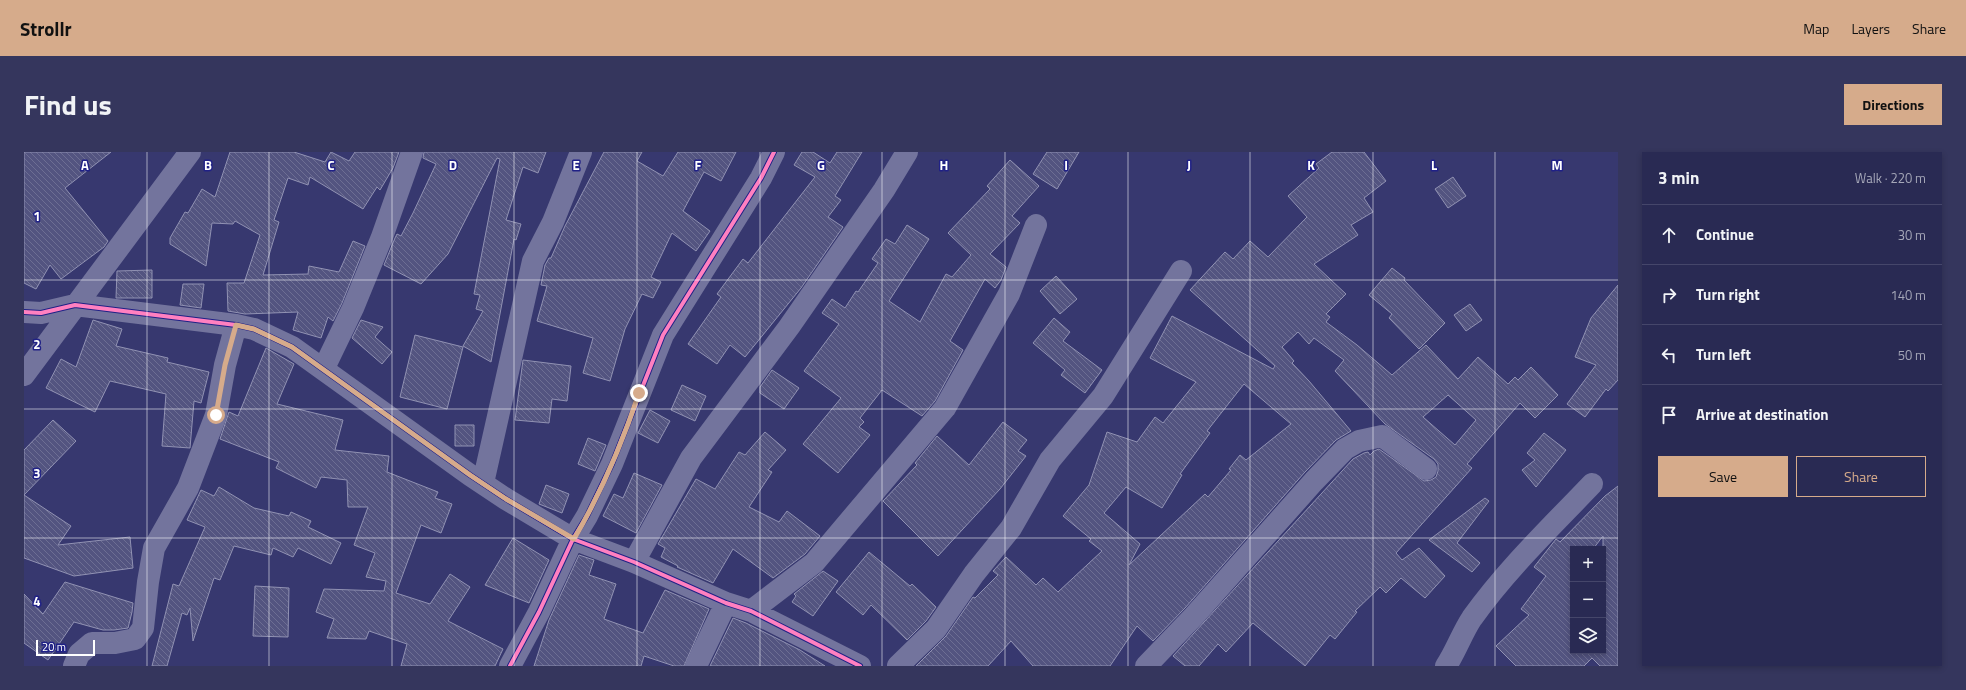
<!DOCTYPE html>
<html lang="en">
<head>
<meta charset="utf-8">
<style>
	body { margin:0; font-family:"Titillium Web",sans-serif; background:#35365d; color:#f1f3f6 }
	.controls { position:absolute; right:12px; bottom:12px; display:grid; overflow:hidden; border-radius:0px; box-shadow:0 2px 6px #0003 }
	.controls button { width:36px; height:36px; display:grid; place-items:center; padding:0; border:0; border-bottom:1px solid #45466a; background:#292a53; color:#f1f3f6; font:20px sans-serif }
	.scale { position:absolute; left:12px; bottom:10px; width:59px; box-sizing:border-box; padding-left:4px; border:2px solid #fff; border-top:0; font-size:11px; line-height:14px; white-space:nowrap; color:#fff; -webkit-text-stroke:3px #202186; paint-order:stroke }
	.stop { position:absolute; width:12px; height:12px; margin:-9px; border:3px solid #d6ab8b; border-radius:50%; background:#fff }
	.stop.end { background:#d6ab8b; border-color:#fff; box-shadow:0 1px 4px #0008 }
	.list { margin:0; padding:0; list-style:none }
	h2 { display:flex; justify-content:space-between; align-items:center; height:52px; margin:0; padding:0 16px; font-size:17px }
	h2 small { font-size:13px; font-weight:400; color:#a5a7b8 }
	.list li { display:grid; grid-template-columns:26px 1fr auto; gap:12px; align-items:center; box-sizing:border-box; height:60px; padding:0 16px; border-top:1px solid #45466a }
	.list b { display:block; font-size:15px; white-space:nowrap }
	.list em { font-size:13px; font-style:normal; color:#a5a7b8 }
	.actions { display:flex; gap:8px; padding:12px 16px }
	.actions a { flex:1; padding:9px 0; border:1px solid #d6ab8b; border-radius:0px; text-align:center; font-size:14px; color:#d6ab8b }
	.actions .main { background:#d6ab8b; color:#111 }
	.icon { flex:none; width:22px; height:22px; fill:none; stroke:currentColor; stroke-width:2; stroke-linecap:round; stroke-linejoin:round }
	.map { position:relative; flex:none; width:1594px; height:514px; overflow:hidden; border-radius:0px }
	header { display:flex; align-items:center; gap:24px; box-sizing:border-box; height:56px; padding:0 20px; background:#d6ab8b; color:#111 }
	header strong { font-size:19px }
	nav { display:flex; gap:22px; margin-inline-start:auto; font-size:14px }
	.intro { display:flex; align-items:center; justify-content:space-between; box-sizing:border-box; height:96px; padding:0 24px }
	h1 { margin:0; font-size:28px }
	.button { padding:10px 18px; border-radius:0px; background:#d6ab8b; color:#111; font-size:14px; font-weight:700 }
	main { display:flex; gap:24px; padding:0 24px }
	aside { flex:1; background:#292a53; border-radius:0px; box-shadow:0 2px 6px #0003 }
	.map>svg:first-child { display:block }
</style>
</head>
<body>
<header>
<strong>Strollr</strong>
<nav><a>Map</a><a>Layers</a><a>Share</a></nav>
</header>
<div class="intro"><h1>Find us</h1><a class="button">Directions</a></div>
<main>
<div class="map">
<svg width="1594" height="514" viewBox="0 0 1594 514">
	<defs>
		<pattern id="building-back-hatch" width="6" height="6" patternUnits="userSpaceOnUse"><rect width="6" height="6" fill="#535480"/><path d="M-1 5l2 2M0 0l6 6M5-1l2 2" fill="none" stroke="#6d6e93"/></pattern>
	</defs>
	<rect width="100%" height="100%" fill="#37386f"/>
	<path fill="url(#building-back-hatch)" stroke="#9192b3" fill-rule="evenodd" d="M 0,0 L 87,0 L 41,36 L 84,89 L 80,95 L 37,127 L 26,113 L 12,137 L 0,131 Z
		M 206,0 L 270,0 L 301,10 L 307,0 L 325,9 L 331,0 L 375,0 L 369,16 L 356,38 L 353,35 L 339,57 L 286,25 L 284,33 L 264,26 L 250,68 L 255,70 L 239,123 L 284,122 L 285,114 L 315,120 L 329,89 L 341,94 L 318,151 L 309,169 L 304,165 L 297,186 L 269,178 L 274,160 L 221,162 L 204,159 L 203,131 L 220,131 L 236,83 L 211,69 L 209,72 L 188,71 L 182,114 L 146,92 L 146,86 L 161,60 L 164,61 L 178,37 L 191,45 Z
		M 400,0 L 522,0 L 514,21 L 499,15 L 482,68 L 497,72 L 492,88 L 490,87 L 467,210 L 439,194 L 459,159 L 452,157 L 456,143 L 450,142 L 476,7 L 473,6 L 424,102 L 397,132 L 360,113 L 371,86 L 373,82 L 377,84 L 389,61 L 412,12 L 399,6 Z
		M 580,0 L 618,0 L 613,9 L 639,24 L 654,0 L 712,0 L 697,29 L 680,20 L 659,59 L 686,79 L 672,99 L 648,81 L 627,125 L 637,130 L 629,146 L 618,142 L 601,177 L 586,229 L 559,221 L 569,186 L 513,169 L 523,134 L 517,133 L 521,113 L 525,106 L 527,106 L 541,74 Z
		M 778,0 L 789,0 L 806,11 L 813,0 L 838,0 L 811,44 L 817,48 L 804,65 L 819,75 L 777,136 L 721,205 L 706,193 L 693,212 L 664,192 L 697,145 L 693,142 L 719,107 L 724,111 L 791,25 L 770,13 Z
		M 1023,0 L 1055,0 L 1033,37 L 1009,22 Z
		M 1308,0 L 1340,0 L 1362,29 L 1340,46 L 1349,60 L 1327,73 L 1334,83 L 1290,112 L 1322,142 L 1302,162 L 1306,165 L 1302,170 L 1333,193 L 1368,223 L 1402,193 L 1434,227 L 1454,205 L 1484,232 L 1491,225 L 1494,228 L 1507,215 L 1534,243 L 1511,266 L 1496,251 L 1443,312 L 1448,316 L 1372,401 L 1378,408 L 1395,396 L 1421,424 L 1401,446 L 1377,426 L 1362,441 L 1356,435 L 1331,459 L 1333,460 L 1311,487 L 1306,483 L 1281,514 L 1229,471 L 1202,500 L 1194,492 L 1175,514 L 1161,514 L 1149,504 L 1329,307 L 1340,301 L 1344,300 L 1346,303 L 1350,299 L 1355,297 L 1400,329 L 1407,328 L 1412,325 L 1414,319 L 1414,312 L 1410,307 L 1361,272 L 1311,219 L 1320,208 L 1290,186 L 1285,192 L 1274,180 L 1258,195 L 1270,209 L 1268,211 L 1285,229 L 1327,279 L 1312,288 L 1281,320 L 1161,456 L 1129,489 L 1113,474 L 1086,514 L 1009,514 L 987,489 L 964,514 L 892,514 L 922,484 L 949,445 L 951,446 L 974,423 L 969,419 L 982,405 L 1012,433 L 1019,426 L 1034,440 L 1078,399 L 1065,389 L 1067,387 L 1039,364 L 1065,333 L 1083,280 L 1113,290 L 1131,265 L 1139,271 L 1172,230 L 1126,206 L 1148,164 L 1249,217 L 1251,214 L 1166,138 L 1201,100 L 1209,107 L 1226,89 L 1244,105 L 1283,65 L 1264,44 L 1295,16 L 1292,12 ZM 1220,232 L 1267,272 L 1222,308 L 1216,303 L 1205,317 L 1207,318 L 1184,345 L 1181,342 L 1105,413 L 1116,392 L 1080,361 L 1102,335 L 1138,356 L 1158,323 L 1156,322 L 1186,281 L 1183,279 ZM 1424,243 L 1452,268 L 1431,293 L 1399,265 Z
		M 986,8 L 1015,34 L 988,64 L 996,71 L 966,102 L 982,115 L 977,128 L 971,136 L 961,127 L 926,189 L 939,198 L 911,249 L 898,264 L 858,238 L 836,266 L 840,270 L 835,275 L 846,283 L 814,321 L 779,292 L 817,246 L 780,219 L 815,172 L 798,161 L 808,147 L 821,156 L 832,139 L 834,140 L 854,111 L 848,107 L 862,87 L 871,92 L 883,73 L 905,87 L 865,149 L 896,170 L 922,122 L 928,125 L 947,103 L 924,81 L 966,37 L 963,34 Z
		M 1429,25 L 1442,44 L 1424,56 L 1411,37 Z
		M 1368,116 L 1381,126 L 1380,128 L 1421,171 L 1395,197 L 1365,166 L 1368,162 L 1345,143 Z
		M 128,118 L 128,146 L 92,146 L 93,119 Z
		M 1032,124 L 1053,147 L 1036,162 L 1016,139 Z
		M 159,132 L 180,132 L 177,156 L 156,153 Z
		M 1594,133 L 1594,228 L 1584,239 L 1582,237 L 1561,265 L 1543,252 L 1572,213 L 1551,205 L 1567,166 Z
		M 1446,152 L 1458,168 L 1442,179 L 1430,163 Z
		M 1030,166 L 1046,180 L 1039,189 L 1078,218 L 1061,241 L 1037,223 L 1041,218 L 1009,191 Z
		M 69,168 L 98,177 L 92,194 L 144,206 L 143,210 L 185,220 L 177,251 L 170,249 L 166,296 L 138,294 L 142,242 L 86,229 L 71,260 L 22,236 L 37,207 L 52,215 Z
		M 337,168 L 359,175 L 351,185 L 368,200 L 358,212 L 328,186 Z
		M 391,183 L 439,195 L 423,257 L 376,245 Z
		M 242,196 L 270,212 L 253,252 L 319,268 L 311,298 L 365,304 L 363,320 L 414,340 L 411,346 L 428,352 L 417,381 L 397,373 L 372,441 L 406,452 L 426,422 L 446,435 L 424,469 L 479,497 L 471,514 L 377,514 L 383,492 L 345,479 L 342,487 L 303,486 L 310,467 L 292,460 L 300,437 L 360,439 L 362,429 L 342,425 L 351,401 L 330,393 L 344,355 L 324,355 L 323,328 L 297,325 L 292,336 L 252,316 L 255,310 L 196,287 L 205,260 L 214,264 Z
		M 499,208 L 547,214 L 543,249 L 528,247 L 525,271 L 491,268 Z
		M 748,218 L 775,236 L 760,257 L 736,241 L 736,235 Z
		M 658,233 L 682,244 L 671,269 L 647,258 Z
		M 626,258 L 646,269 L 634,291 L 614,281 Z
		M 29,268 L 52,289 L 0,343 L 47,374 L 34,393 L 106,385 L 109,416 L 50,424 L 0,406 L 0,298 Z
		M 979,270 L 1003,288 L 994,299 L 1002,304 L 976,337 L 914,404 L 859,349 L 893,313 L 891,311 L 913,284 L 945,313 Z
		M 431,273 L 450,273 L 450,294 L 431,294 Z
		M 741,280 L 762,298 L 744,318 L 748,320 L 725,355 L 755,370 L 763,359 L 796,384 L 781,402 L 749,426 L 709,397 L 689,431 L 653,415 L 654,414 L 637,405 L 641,396 L 634,392 L 672,327 L 691,337 L 715,300 L 721,303 Z
		M 1520,281 L 1542,298 L 1512,335 L 1498,318 L 1511,308 L 1503,301 Z
		M 564,286 L 582,293 L 571,319 L 554,312 Z
		M 610,321 L 638,333 L 612,381 L 579,364 L 590,342 L 599,346 Z
		M 522,333 L 545,342 L 538,361 L 515,352 Z
		M 1594,334 L 1594,514 L 1576,514 L 1568,506 L 1560,514 L 1492,514 L 1472,494 L 1505,463 L 1497,457 L 1522,424 L 1510,415 L 1532,387 L 1536,390 L 1581,344 ZM 1579,384 L 1579,499 L 1549,499 L 1549,397 L 1569,397 Z
		M 195,335 L 230,356 L 265,364 L 267,360 L 287,369 L 284,375 L 317,391 L 307,412 L 274,396 L 269,405 L 249,396 L 247,403 L 210,394 L 196,428 L 190,426 L 169,489 L 166,456 L 163,463 L 158,461 L 143,514 L 128,514 L 149,432 L 155,434 L 181,375 L 163,368 L 177,338 L 190,344 Z
		M 1461,346 L 1465,349 L 1433,391 L 1456,411 L 1448,420 L 1405,388 Z
		M 489,386 L 525,408 L 505,451 L 461,433 Z
		M 845,400 L 886,434 L 888,432 L 912,455 L 902,469 L 883,488 L 847,453 L 839,463 L 812,440 Z
		M 555,403 L 570,408 L 565,423 L 592,432 L 580,467 L 619,481 L 641,438 L 685,457 L 660,514 L 650,514 L 620,504 L 617,514 L 510,514 L 525,468 Z
		M 799,419 L 814,429 L 789,464 L 768,450 L 772,444 L 770,442 Z
		M 41,430 L 109,451 L 108,460 L 104,476 L 90,478 L 79,478 L 50,470 L 24,508 L 0,491 L 0,442 L 19,462 Z
		M 231,434 L 265,436 L 264,485 L 229,484 Z
		M 709,466 L 722,471 L 776,498 L 801,514 L 686,514 Z"/>
	<g fill="none" stroke-linecap="round" stroke-linejoin="round">
		<path stroke="#73749d" stroke-width="22" d="M 0,160 L 17,161 L 51,153 L 212,173 L 230,177 L 268,195 L 446,323 L 482,347 L 549,387 L 610,410 L 702,451 L 727,459 L 836,514
			M 300,216 L 329,156 L 358,85 L 388,0
			M 0,223 L 166,0
			M 459,331 L 509,109 L 529,70 L 557,0
			M 610,410 L 667,306 L 765,175 L 860,38 L 883,0
			M 727,459 L 790,411 L 921,256 L 985,142 L 1012,73
			M 50,514 L 55,502 L 68,491 L 91,491 L 111,487 L 119,476 L 124,430 L 130,396 L 164,336 L 192,263 L 201,213 L 212,173
			M 486,514 L 515,460 L 549,387 L 563,364 L 588,312 L 639,183 L 737,26 L 750,0
			M 672,514 L 702,451
			M 874,514 L 912,477 L 950,422 L 987,376 L 1026,308 L 1079,244 L 1157,119
			M 1122,514 L 1170,464 L 1290,329 L 1321,297 L 1335,289 L 1358,284 L 1402,317
			M 1422,514 C 1432,499 1438,481 1448,466 C 1483,417 1527,375 1568,332"/>
		<g stroke="#202186" stroke-width="6">
			<path id="cycleway" d="M 0,160 L 17,161 L 51,153 L 212,173 L 230,177 L 268,195 L 446,323 L 482,347 L 549,387 L 610,410 L 702,451 L 727,459 L 836,514
				M 486,514 L 515,460 L 549,387 L 563,364 L 588,312 L 639,183 L 737,26 L 750,0"/>
		</g>
		<use href="#cycleway" stroke="#ff80c0" stroke-width="4"/>
	</g>
	<g fill="none" stroke-linecap="round" stroke-linejoin="round">
		<path stroke="#d6ab8b" stroke-width="5" d="M 192,263 L 201,213 L 212,173 L 230,177 L 268,195 L 446,323 L 482,347 L 550,387 C 577,341 598,292 615,241"/>
	</g>
	<path fill="none" stroke="#fff" stroke-width="1" stroke-opacity="0.55" d="M 123,0 L 123,514M 245,0 L 245,514M 368,0 L 368,514M 490,0 L 490,514M 613,0 L 613,514M 736,0 L 736,514M 858,0 L 858,514M 981,0 L 981,514M 1104,0 L 1104,514M 1226,0 L 1226,514M 1349,0 L 1349,514M 1471,0 L 1471,514M 0,128 L 1594,128M 0,257 L 1594,257M 0,386 L 1594,386"/>
	<g font-size="13" text-anchor="middle" font-weight="bold" fill="#fff" stroke="#202186" stroke-width="3" stroke-linejoin="round" paint-order="stroke">
		<text x="61" y="18">A</text>
		<text x="184" y="18">B</text>
		<text x="307" y="18">C</text>
		<text x="429" y="18">D</text>
		<text x="552" y="18">E</text>
		<text x="674" y="18">F</text>
		<text x="797" y="18">G</text>
		<text x="920" y="18">H</text>
		<text x="1042" y="18">I</text>
		<text x="1165" y="18">J</text>
		<text x="1287" y="18">K</text>
		<text x="1410" y="18">L</text>
		<text x="1533" y="18">M</text>
		<text x="13" y="69">1</text>
		<text x="13" y="197">2</text>
		<text x="13" y="326">3</text>
		<text x="13" y="454">4</text>
	</g>
</svg>
<div class="controls">
<button>+</button>
<button>−</button>
<button><svg class="icon" aria-label="layers" viewBox="0 0 24 24"><path d="M12 4l9 5-9 5-9-5zM3 14l9 5 9-5"/></svg></button>
</div>
<div class="scale">20 m</div>
<div class="stop" style="left:192px;top:263px"></div>
<div class="stop end" style="left:615px;top:241px"></div>
</div>
<aside>
<h2>3 min<small>Walk · 220 m</small></h2>
<ul class="list">
<li><svg class="icon" aria-label="ahead" viewBox="0 0 24 24"><path d="M12 20V5M6 11l6-6 6 6"/></svg><div><b>Continue</b></div><em>30 m</em></li>
<li><svg class="icon" aria-label="right" viewBox="0 0 24 24"><path d="M7 20v-9h11M14 6l5 5-5 5"/></svg><div><b>Turn right</b></div><em>140 m</em></li>
<li><svg class="icon" aria-label="left" viewBox="0 0 24 24"><path d="M17 20v-9H6M10 6l-5 5 5 5"/></svg><div><b>Turn left</b></div><em>50 m</em></li>
<li><svg class="icon" aria-label="arrive" viewBox="0 0 24 24"><path d="M6 21V4h12l-3 4 3 4H6"/></svg><div><b>Arrive at destination</b></div></li>
</ul>
<div class="actions"><a class="main">Save</a><a>Share</a></div>
</aside>
</main>
</body>
</html>
